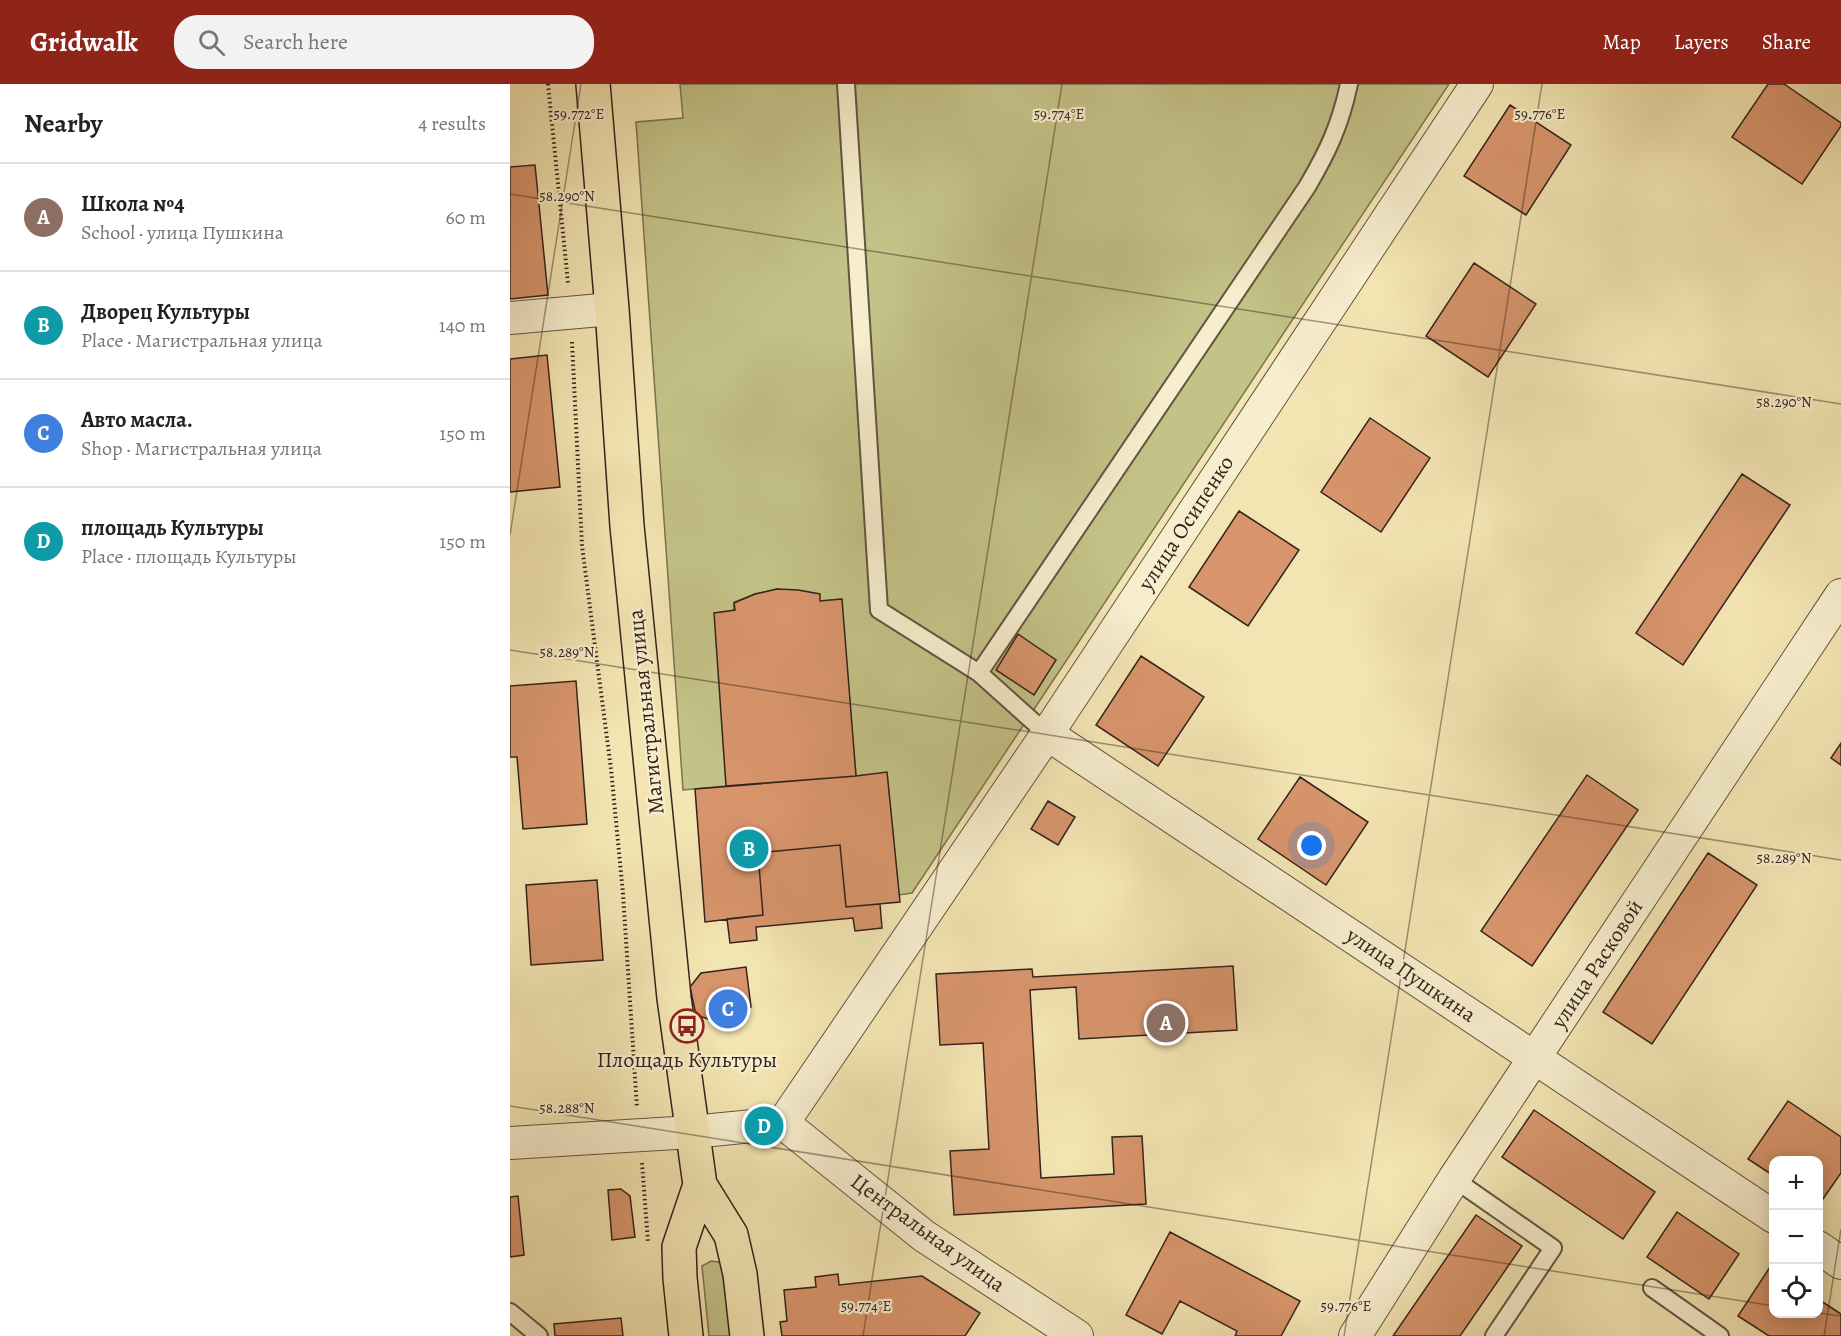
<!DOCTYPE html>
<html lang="en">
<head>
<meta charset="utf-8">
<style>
	body { margin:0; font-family:Alegreya,serif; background:#f2f2f2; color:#222 }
	.controls { position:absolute; right:18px; bottom:18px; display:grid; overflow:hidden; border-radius:12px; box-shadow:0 3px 15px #0003 }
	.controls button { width:54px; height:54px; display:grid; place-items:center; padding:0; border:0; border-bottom:2px solid #e0e0e0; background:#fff; color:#222; font:30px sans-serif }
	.you { position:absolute; left:802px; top:762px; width:21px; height:21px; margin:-15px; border:4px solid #fff; border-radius:50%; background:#1a73e8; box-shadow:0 0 0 9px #1a73e833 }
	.badge { display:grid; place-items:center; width:39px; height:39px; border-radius:50%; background:#8f2418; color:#fff; font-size:20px; font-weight:700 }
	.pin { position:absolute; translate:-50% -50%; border:3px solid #fff; box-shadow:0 2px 6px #0006 }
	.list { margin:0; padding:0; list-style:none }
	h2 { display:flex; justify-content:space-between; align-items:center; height:78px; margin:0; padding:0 24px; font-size:26px }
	h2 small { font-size:20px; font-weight:400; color:#767676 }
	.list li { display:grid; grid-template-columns:39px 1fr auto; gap:18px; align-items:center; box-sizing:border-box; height:108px; padding:0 24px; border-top:2px solid #e0e0e0 }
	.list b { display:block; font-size:22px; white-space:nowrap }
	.list p { margin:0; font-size:20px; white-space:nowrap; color:#767676 }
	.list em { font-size:20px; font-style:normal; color:#767676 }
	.icon { flex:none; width:33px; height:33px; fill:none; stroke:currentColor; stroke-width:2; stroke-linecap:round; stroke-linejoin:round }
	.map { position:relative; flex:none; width:1331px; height:1252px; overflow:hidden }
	header { display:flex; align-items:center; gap:36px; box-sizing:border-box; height:84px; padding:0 30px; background:#8f2418; color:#fff }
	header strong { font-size:28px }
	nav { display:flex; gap:33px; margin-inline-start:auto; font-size:21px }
	.search { width:420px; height:54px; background:#f2f2f2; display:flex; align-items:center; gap:15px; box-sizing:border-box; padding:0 21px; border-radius:24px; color:#767676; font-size:22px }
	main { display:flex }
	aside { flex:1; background:#fff }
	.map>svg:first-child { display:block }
</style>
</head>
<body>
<header>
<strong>Gridwalk</strong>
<div class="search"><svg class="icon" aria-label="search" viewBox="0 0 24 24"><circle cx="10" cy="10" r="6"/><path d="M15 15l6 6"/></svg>Search here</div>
<nav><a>Map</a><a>Layers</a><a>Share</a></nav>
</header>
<main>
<aside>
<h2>Nearby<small>4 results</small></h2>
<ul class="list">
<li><span class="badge" style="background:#8d6e63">A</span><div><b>Школа №4</b><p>School · улица Пушкина</p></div><em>60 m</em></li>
<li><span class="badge" style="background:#0f9aa8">B</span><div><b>Дворец Культуры</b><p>Place · Магистральная улица</p></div><em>140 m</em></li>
<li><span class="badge" style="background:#3f7fe0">C</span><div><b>Авто масла.</b><p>Shop · Магистральная улица</p></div><em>150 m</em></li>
<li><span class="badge" style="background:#0f9aa8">D</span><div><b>площадь Культуры</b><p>Place · площадь Культуры</p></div><em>150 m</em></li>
</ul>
</aside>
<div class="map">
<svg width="1331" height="1252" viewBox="0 0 1331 1252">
	<rect width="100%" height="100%" fill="#f3e5b2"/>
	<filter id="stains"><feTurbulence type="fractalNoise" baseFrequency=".00333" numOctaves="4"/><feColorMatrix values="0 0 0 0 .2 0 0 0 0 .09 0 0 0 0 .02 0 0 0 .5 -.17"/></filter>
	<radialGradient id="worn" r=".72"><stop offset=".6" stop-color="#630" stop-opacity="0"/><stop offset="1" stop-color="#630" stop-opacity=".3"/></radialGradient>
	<path fill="#c3c287" stroke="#7c7252" stroke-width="1.5" d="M 170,0 L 939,0 L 402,809 L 389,811 L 377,689 L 346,692 L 331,515 L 310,517 L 267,505 L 245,510 L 224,518 L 216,702 L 173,706 L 126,38 L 173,34 Z
		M 201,1177 L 215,1179 L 223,1252 L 199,1252 L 192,1182 Z"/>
	<path fill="#d8956c" stroke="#34231c" stroke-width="1.5" d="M 1258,0 L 1274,0 L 1331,39 L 1331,42 L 1292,100 L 1222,53 Z
		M 1000,21 L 1061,61 L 1016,131 L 954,92 Z
		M 25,81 L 38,211 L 0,215 L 0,83 Z
		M 964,179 L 1026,220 L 978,293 L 916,252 Z
		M 37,271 L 50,403 L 0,408 L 0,275 Z
		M 860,334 L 920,374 L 871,448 L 811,408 Z
		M 1232,390 L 1280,421 L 1173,581 L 1126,549 Z
		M 729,427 L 789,466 L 738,542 L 679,503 Z
		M 267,505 L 288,506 L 310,510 L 310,517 L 332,515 L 346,692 L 216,702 L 204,529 L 225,526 L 224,519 L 245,510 Z
		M 508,550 L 546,576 L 524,611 L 486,586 Z
		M 631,572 L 694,613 L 648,682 L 586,641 Z
		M 66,597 L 77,740 L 13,745 L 7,673 L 0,673 L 0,602 Z
		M 1331,659 L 1331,681 L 1321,674 Z
		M 377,688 L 390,818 L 336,823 L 330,761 L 248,769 L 253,831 L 195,838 L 185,705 L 346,692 Z
		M 1077,691 L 1128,726 L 1022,882 L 971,847 Z
		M 790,693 L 858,738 L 816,801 L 748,755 Z
		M 538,717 L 565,733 L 548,761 L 521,745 Z
		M 330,761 L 336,823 L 370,820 L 372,844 L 345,847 L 343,834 L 246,843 L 247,856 L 220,859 L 217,835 L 253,831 L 248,769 Z
		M 1198,769 L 1247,801 L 1142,960 L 1093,928 Z
		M 87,796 L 93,876 L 21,881 L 16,801 Z
		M 723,882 L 727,946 L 569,955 L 566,903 L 520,906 L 531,1094 L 604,1090 L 602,1053 L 632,1052 L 636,1120 L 444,1131 L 440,1067 L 479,1065 L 473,959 L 430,961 L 426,890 L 522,885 L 523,893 Z
		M 236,883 L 241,923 L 225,931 L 204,937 L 186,931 L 180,903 L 191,889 Z
		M 1278,1017 L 1331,1053 L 1331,1089 L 1308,1122 L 1308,1076 L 1264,1076 L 1264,1092 L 1238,1075 Z
		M 1024,1026 L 1145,1108 L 1113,1155 L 992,1073 Z
		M 111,1105 L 120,1112 L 125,1153 L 102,1156 L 98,1106 Z
		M 8,1112 L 14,1171 L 0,1173 L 0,1113 Z
		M 1167,1128 L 1229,1170 L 1199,1215 L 1137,1173 Z
		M 966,1131 L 1012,1162 L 950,1252 L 883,1252 Z
		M 660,1148 L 790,1217 L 771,1252 L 725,1252 L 727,1247 L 670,1217 L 652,1250 L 616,1231 Z
		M 1260,1183 L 1264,1186 L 1264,1230 L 1308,1230 L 1308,1215 L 1331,1230 L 1331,1252 L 1259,1252 L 1228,1232 Z
		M 328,1190 L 329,1201 L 412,1192 L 470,1229 L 455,1252 L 272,1252 L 270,1238 L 277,1237 L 274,1206 L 306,1203 L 305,1193 Z
		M 111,1234 L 113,1252 L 45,1252 L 44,1240 Z"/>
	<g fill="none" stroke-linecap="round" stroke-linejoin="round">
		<g stroke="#645442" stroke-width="20">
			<path id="lane" d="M 336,0 L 369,526 L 469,589 L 537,650
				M 469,589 L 797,103 C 818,67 830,42 839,0
				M 944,1095 L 1043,1164 L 984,1252
				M 1142,1204 L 1210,1252
				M 0,1228 L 29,1252"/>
		</g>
		<g stroke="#645442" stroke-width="34">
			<path id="street" d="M 0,234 L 102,225
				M 537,650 L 1264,1133
				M 273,1039 L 414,1152 L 567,1252
				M 0,1059 L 182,1048 L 273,1039 L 537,650 L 967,0
				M 1308,1163 L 1331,1179
				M 845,1252 L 944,1095 L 1331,511"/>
		</g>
		<g stroke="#34231c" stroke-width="36">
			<path id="primary" d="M 83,0 L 102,225 L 117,442 L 164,914 L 190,1101 L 169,1163 L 170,1194 L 176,1252
				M 190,1101 L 221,1151 L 230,1190 L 237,1252"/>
		</g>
		<path stroke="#34231c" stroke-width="4" stroke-dasharray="1.5 3" stroke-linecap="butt" d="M 38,0 L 58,199
			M 62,258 L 72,462 L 101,685 L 113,810 L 127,1024
			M 132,1079 L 138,1158"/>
		<use href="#lane" stroke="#f7eecd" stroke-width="16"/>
		<use href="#street" stroke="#f7eecd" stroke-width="32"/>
		<use href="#primary" stroke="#f3e5b2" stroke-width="33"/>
	</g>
	<path fill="none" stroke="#34231c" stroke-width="1.5" stroke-opacity="0.45" d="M 0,110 L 1331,320M 0,451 L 71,0M 0,566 L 1331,776M 0,1022 L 1264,1222M 1308,1229 L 1331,1232M 353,1252 L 552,0M 834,1252 L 1032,0M 1314,1252 L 1331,1145"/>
	<defs>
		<g id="bus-ring" transform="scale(1.725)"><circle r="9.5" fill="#f7eecd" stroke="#8f2418" stroke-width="1.5"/><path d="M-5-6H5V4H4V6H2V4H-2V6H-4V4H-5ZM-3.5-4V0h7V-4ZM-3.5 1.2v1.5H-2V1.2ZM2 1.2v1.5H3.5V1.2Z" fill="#8f2418"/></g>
	</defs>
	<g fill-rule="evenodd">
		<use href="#bus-ring" x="177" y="942"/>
	</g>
	<g text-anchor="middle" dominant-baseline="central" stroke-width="4.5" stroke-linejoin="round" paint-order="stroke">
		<g font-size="22" fill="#34231c" stroke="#f7eecd">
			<text transform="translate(676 439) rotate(-57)">улица Осипенко</text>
			<text transform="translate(136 628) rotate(-96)">Магистральная улица</text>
			<text transform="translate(1087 880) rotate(-57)">улица Расковой</text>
			<text transform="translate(901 891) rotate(34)">улица Пушкина</text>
			<text transform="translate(418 1149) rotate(36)">Центральная улица</text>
		</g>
		<g font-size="22" fill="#34231c" stroke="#f7eecd">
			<text x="177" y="976">Площадь Культуры</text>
		</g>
	</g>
	<g font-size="15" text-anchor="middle" fill="#34231c" stroke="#f7eecd" stroke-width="4.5" stroke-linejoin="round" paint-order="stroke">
		<text x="69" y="35">59.772°E</text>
		<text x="549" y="35">59.774°E</text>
		<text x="1030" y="35">59.776°E</text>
		<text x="57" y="117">58.290°N</text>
		<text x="1274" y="323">58.290°N</text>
		<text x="57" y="573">58.289°N</text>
		<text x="1274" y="779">58.289°N</text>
		<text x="57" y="1029">58.288°N</text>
		<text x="356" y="1227">59.774°E</text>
		<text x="836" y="1227">59.776°E</text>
	</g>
	<rect width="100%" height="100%" filter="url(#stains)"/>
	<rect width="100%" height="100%" fill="url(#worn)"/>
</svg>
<div class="controls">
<button>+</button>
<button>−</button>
<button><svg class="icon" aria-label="locate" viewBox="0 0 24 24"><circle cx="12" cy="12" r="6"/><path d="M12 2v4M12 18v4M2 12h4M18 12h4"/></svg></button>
</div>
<div class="you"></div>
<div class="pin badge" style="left:656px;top:939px;background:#8d6e63">A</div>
<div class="pin badge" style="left:239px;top:765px;background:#0f9aa8">B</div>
<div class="pin badge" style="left:218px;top:925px;background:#3f7fe0">C</div>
<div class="pin badge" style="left:254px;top:1042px;background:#0f9aa8">D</div>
</div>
</main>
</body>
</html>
